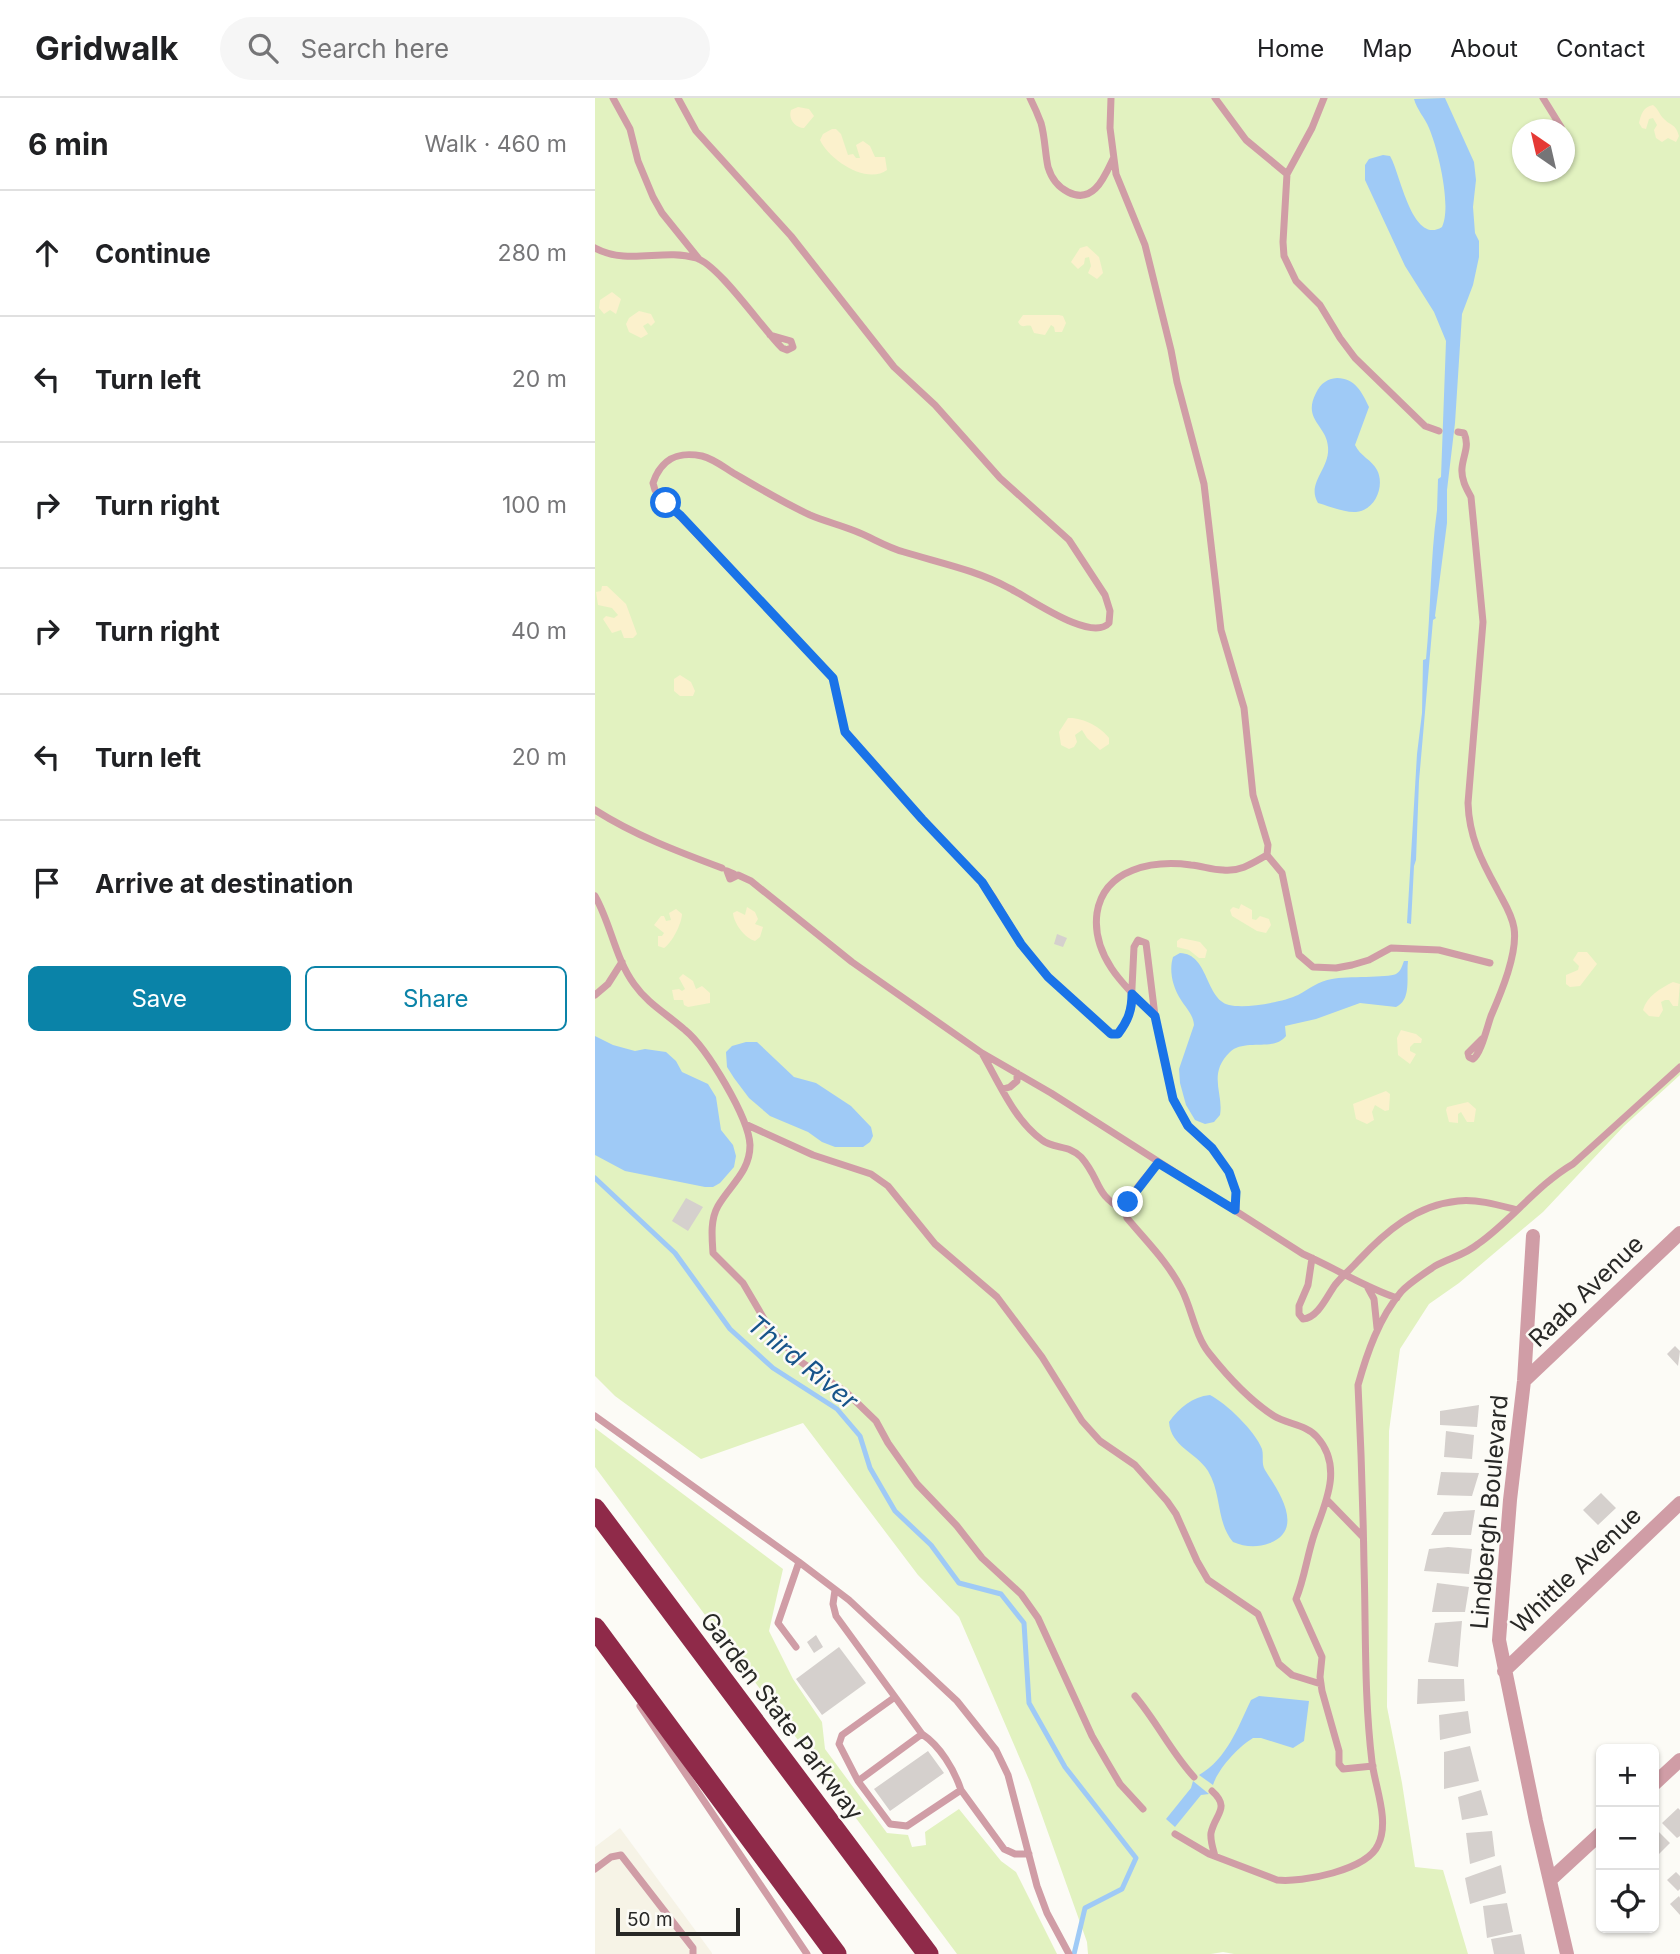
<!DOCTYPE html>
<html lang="en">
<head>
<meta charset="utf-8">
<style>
	body { margin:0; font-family:Inter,sans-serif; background:#f6f6f6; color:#202124 }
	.controls { position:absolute; right:21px; bottom:21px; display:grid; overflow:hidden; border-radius:10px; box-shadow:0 2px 5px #0004 }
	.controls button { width:63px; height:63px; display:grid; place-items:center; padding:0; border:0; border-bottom:2px solid #e0e0e0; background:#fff; color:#202124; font:35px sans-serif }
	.compass { position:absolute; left:917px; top:21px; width:63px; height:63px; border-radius:50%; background:#fff; box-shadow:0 2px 5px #0004; rotate:326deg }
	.scale { position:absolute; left:21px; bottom:18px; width:124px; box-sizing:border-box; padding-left:7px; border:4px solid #282826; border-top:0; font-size:19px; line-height:24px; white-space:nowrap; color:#282826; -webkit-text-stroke:5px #fcfbf6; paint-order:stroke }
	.stop { position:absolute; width:21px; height:21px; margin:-16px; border:5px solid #1a73e8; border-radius:50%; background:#fff }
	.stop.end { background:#1a73e8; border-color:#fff; box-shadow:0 2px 7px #0008 }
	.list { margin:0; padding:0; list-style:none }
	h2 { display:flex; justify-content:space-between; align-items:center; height:91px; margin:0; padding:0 28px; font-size:30px }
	h2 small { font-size:23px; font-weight:400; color:#757577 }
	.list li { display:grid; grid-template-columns:46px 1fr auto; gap:21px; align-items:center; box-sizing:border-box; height:126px; padding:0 28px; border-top:2px solid #e0e0e0 }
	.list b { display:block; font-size:26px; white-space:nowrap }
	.list em { font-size:23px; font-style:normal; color:#757577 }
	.actions { display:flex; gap:14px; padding:21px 28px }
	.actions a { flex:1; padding:16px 0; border:2px solid #0a83a8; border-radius:10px; text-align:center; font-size:24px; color:#0a83a8 }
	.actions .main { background:#0a83a8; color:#fff }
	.icon { flex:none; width:38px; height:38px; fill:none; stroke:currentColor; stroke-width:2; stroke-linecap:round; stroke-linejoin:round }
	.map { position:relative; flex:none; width:1085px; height:1856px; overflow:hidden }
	header { display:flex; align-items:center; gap:42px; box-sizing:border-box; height:98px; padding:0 35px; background:#fff; border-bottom:2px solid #e0e0e0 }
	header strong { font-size:33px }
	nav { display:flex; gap:38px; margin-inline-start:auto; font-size:24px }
	.search { width:490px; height:63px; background:#f6f6f6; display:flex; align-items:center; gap:18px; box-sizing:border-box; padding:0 24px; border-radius:38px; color:#757577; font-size:26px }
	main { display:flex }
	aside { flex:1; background:#fff }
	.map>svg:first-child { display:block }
</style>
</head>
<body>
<header>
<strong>Gridwalk</strong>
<div class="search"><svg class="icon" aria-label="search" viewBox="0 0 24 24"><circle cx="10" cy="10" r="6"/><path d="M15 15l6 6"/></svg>Search here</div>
<nav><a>Home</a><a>Map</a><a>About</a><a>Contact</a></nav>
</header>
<main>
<aside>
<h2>6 min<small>Walk · 460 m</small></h2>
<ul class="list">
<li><svg class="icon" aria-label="ahead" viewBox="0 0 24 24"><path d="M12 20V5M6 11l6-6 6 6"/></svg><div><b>Continue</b></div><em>280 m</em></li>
<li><svg class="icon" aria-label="left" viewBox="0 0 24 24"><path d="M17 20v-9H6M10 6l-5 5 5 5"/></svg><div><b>Turn left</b></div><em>20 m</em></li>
<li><svg class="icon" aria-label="right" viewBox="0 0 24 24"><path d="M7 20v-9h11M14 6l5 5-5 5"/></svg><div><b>Turn right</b></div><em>100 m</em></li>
<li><svg class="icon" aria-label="right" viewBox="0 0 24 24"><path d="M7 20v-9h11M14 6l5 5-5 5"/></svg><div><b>Turn right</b></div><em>40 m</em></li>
<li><svg class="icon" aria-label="left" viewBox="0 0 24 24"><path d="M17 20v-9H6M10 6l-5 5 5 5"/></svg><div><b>Turn left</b></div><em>20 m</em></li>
<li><svg class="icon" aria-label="arrive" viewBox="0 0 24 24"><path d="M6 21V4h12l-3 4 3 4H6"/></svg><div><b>Arrive at destination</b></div></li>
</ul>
<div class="actions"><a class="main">Save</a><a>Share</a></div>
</aside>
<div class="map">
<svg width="1085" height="1856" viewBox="0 0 1085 1856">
	<rect width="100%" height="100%" fill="#fcfbf6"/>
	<path fill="#f6f3e6" d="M 25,1730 L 117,1855 L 117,1856 L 0,1856 L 0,1749 Z"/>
	<path fill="#e2f2c0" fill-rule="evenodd" d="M 0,0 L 1085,0 L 1085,977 L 1029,1028 L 948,1114 L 864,1185 L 834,1206 L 805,1251 L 794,1333 L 792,1609 L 807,1685 L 820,1769 L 848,1772 L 873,1856 L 639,1856 L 628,1854 L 616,1856 L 493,1856 L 492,1844 L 435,1684 L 364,1519 L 323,1477 L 208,1325 L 106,1361 L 20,1298 L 0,1278 ZM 928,32 L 970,32 L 970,74 L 928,74 Z
		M 0,1330 L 188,1471 L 174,1533 L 198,1581 L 227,1624 L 230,1651 L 292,1735 L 313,1737 L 317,1749 L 331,1747 L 330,1734 L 364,1711 L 406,1763 L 421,1774 L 462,1856 L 362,1856 L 0,1369 Z"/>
	<path fill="#fbf1cc" d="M 1058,7 C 1064,12 1064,16 1069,21 C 1077,29 1080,25 1084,38 L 1081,44 L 1073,40 L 1067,44 L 1061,40 L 1059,32 L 1062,27 L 1058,20 L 1054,21 L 1051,31 L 1047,30 L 1044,25 C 1046,16 1048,9 1058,7 Z
		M 203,9 L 214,11 L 219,18 L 209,30 C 200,30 193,21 196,12 Z
		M 237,31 L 241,31 L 246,36 L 253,57 L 258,56 L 261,60 L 265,60 L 261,47 L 268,43 L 275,48 L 280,59 L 290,59 L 292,72 C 272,87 234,62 225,42 L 228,36 Z
		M 492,148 L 504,159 L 508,175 L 502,181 L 493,175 L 496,168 L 494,159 L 490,160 L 489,166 L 483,171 L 476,164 L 485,150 Z
		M 17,194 L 26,201 L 21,216 L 15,212 L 9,216 L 4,210 L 5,202 Z
		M 44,213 L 56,216 L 60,224 L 56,228 L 53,225 L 48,228 L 53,236 L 46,240 L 34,234 L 31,226 L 34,220 Z
		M 428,217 L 464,217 L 468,218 L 471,225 L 467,234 L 460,234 L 459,229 L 456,227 L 450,237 L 439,235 L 436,228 C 430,226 428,232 423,224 Z
		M 12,488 L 31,506 L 42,536 L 38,540 L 29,540 L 26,532 L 17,535 L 8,521 L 11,518 L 19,520 L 23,517 L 17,510 L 3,507 L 1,494 L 6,493 L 7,488 Z
		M 85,577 L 96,584 L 100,593 L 98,598 L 85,598 L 79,593 L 79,581 Z
		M 473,620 C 487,619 506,629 514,640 L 514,646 L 505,652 L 492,640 L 487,632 L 480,637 L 482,644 L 479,649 L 474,651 L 466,647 L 464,634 Z
		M 646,806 L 657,812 L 657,821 L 661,822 L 665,818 L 674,821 L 676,827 L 671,835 L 662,833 L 637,818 L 635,812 L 638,809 L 644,811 Z
		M 152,809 L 160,814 L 163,821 L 160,826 L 168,829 L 165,839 L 160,843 C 150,840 139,826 138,815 L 142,813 L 150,817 Z
		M 81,811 L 87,816 C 87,825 77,845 69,850 L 63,848 L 63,838 L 67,838 L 69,835 L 59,827 L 66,818 L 69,818 L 71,823 L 76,822 L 74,815 Z
		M 586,840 L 605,844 L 612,852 L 610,860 L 604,860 L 594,852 L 582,849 L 582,843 Z
		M 983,854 L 992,854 L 1002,866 L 985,888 L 975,889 L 971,886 L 971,877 L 983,872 L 984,868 L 978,862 Z
		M 88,876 L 98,883 L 101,891 L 107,888 L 115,895 L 115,905 L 93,909 L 89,907 L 88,902 L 79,902 L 77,892 L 84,891 L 87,893 L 90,891 L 84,880 Z
		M 1078,884 L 1085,886 L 1083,908 L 1078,908 L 1074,902 L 1070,902 L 1066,904 L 1068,912 L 1064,919 L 1054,918 L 1048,912 C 1052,898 1066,890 1078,884 Z
		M 806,932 L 821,936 L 827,941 L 826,945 L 819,945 L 815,949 L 815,953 L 821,956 L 815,966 L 803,957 L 802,940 Z
		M 791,993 L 795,996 L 794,1012 L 790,1013 L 780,1007 L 777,1014 L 779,1022 L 772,1026 L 761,1021 L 758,1006 Z
		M 873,1004 L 881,1011 L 879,1024 L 872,1024 L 866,1014 L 863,1016 L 863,1025 L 854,1024 L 851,1012 L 852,1009 Z"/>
	<path fill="#9fcaf6" d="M 850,0 L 879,64 L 881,82 L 878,109 L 880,135 L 884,143 L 884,159 L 878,187 L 867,216 L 860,325 L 852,392 L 852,425 L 840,518 L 841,520 L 838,522 L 824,683 L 821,762 L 819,768 L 816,826 L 812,825 L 822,656 L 827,615 L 828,562 L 831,561 C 836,513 835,462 842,412 L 843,381 L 846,379 L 851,243 L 839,214 L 810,168 L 770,82 L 770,67 L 774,61 L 788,57 L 795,58 C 805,74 817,148 847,129 C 857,109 843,51 834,30 C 830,20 822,12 819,1 Z
		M 742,280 C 760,280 767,294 774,309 L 760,347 C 765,358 777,362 782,372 C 790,387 781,412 761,414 C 750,415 734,408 723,405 C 711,385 735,371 733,349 C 732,327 707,322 721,295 C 726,285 732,281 742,280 Z
		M 585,855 C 614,856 610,901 634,907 C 651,911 688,904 703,897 C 714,891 724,883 737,881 C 752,878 792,880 801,876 C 806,873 807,868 809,863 L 813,863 C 811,878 817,902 801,909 L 765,905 L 721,921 L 690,928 L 691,938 C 679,954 650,940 635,954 C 612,976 629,996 625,1017 L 619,1024 L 610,1026 L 600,1022 L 591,1007 L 585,985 L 584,971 L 599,927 C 598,916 591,910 586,902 C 577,888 574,872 578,859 Z
		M 0,938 L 18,947 L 40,953 L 50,951 L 71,954 L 81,963 L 87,974 L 113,986 L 121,999 L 126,1032 L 138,1047 L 141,1058 L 139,1069 L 125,1085 L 118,1089 L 110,1089 L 30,1073 L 0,1057 Z
		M 151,944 L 162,944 L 199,979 L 221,985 L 256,1008 L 276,1029 L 278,1038 L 275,1044 L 268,1049 L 240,1049 L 227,1044 L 213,1034 L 175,1018 L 154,1000 L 139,980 L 132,969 L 131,954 L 137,948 Z
		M 615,1297 C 631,1305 660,1333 667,1351 C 669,1358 666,1365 670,1372 C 682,1391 711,1431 675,1445 C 662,1450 650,1449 638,1444 C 621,1424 627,1396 613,1373 C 601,1354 576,1349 574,1324 C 585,1309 597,1299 615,1297 Z
		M 664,1598 L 714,1603 L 709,1643 L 698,1650 L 666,1640 L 658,1640 C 643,1649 623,1671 618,1687 L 604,1677 C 632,1661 643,1629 656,1602 Z
		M 598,1683 L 614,1696 L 606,1697 L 580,1729 L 571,1721 L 596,1690 Z"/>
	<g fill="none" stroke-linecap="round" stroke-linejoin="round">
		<path stroke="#9fcaf6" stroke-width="5" d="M 0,1080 L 80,1155 L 135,1231 L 178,1270 L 242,1311 L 265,1338 L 275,1370 L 300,1413 L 336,1447 L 364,1485 L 406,1496 L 429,1525 L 434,1605 L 470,1669 L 541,1760 L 527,1791 L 490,1810 L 479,1856"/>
	</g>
	<path fill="#d5d0cd" d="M 462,836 L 472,840 L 468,849 L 459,846 Z
		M 91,1100 L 108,1109 L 93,1133 L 77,1123 Z
		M 1080,1248 L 1085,1253 L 1083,1268 L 1072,1256 Z
		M 884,1307 L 882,1329 L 845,1327 L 845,1313 Z
		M 851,1333 L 879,1337 L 877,1361 L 849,1359 Z
		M 846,1374 L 884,1375 L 877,1398 L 842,1397 Z
		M 1006,1395 L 1021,1410 L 1003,1427 L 988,1412 Z
		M 880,1412 L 876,1437 L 836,1437 L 849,1414 Z
		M 853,1449 L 877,1451 L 874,1476 L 829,1473 L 834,1451 Z
		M 842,1485 L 874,1489 L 870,1514 L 837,1514 Z
		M 867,1523 L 863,1569 L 833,1564 L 840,1525 Z
		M 221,1537 L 228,1549 L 219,1555 L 212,1544 Z
		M 244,1549 L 271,1585 L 227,1617 L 201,1581 Z
		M 823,1581 L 869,1581 L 870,1603 L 822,1606 Z
		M 873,1613 L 876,1635 L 845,1642 L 844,1617 Z
		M 875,1648 L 884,1683 L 849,1691 L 849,1654 Z
		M 333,1653 L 349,1675 L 295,1713 L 279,1691 Z
		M 886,1692 L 893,1717 L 867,1722 L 863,1699 Z
		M 1083,1710 L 1085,1712 L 1085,1738 L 1082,1740 L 1067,1725 Z
		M 1061,1731 L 1075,1745 L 1059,1761 L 1059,1733 Z
		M 897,1733 L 900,1758 L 875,1766 L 871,1735 Z
		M 906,1767 L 911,1795 L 875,1806 L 870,1780 Z
		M 1081,1774 L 1085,1778 L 1085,1791 L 1083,1793 L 1072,1782 Z
		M 1084,1798 L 1085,1800 L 1085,1817 L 1075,1806 Z
		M 912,1805 L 918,1834 L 892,1840 L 888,1808 Z
		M 926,1836 L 930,1856 L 899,1856 L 896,1841 Z"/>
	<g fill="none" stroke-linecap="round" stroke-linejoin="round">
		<path stroke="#d09da6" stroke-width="7" d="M 18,0 L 35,31 L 43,63 L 58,99 L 67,115 L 104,161
			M 83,0 L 101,33 L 196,138 L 299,269 L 340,307 L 405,380 L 474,442 L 510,497 L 515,513 L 514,525 C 496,545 433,499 414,490 C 381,472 345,465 309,454 C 291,449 276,439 260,433 C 245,427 229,423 215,417 C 189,405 164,390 140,376 C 130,370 119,361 107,358 C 82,353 66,361 58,385 L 60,392 L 238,580 L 250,634 L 327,721 L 387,784 L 398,799 L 426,846 L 453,879 L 516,936 L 523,936 L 532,923 L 536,910 L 539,849 L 543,842 L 551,845 L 560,918 L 578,1001 L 592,1028 L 617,1050 L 634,1074 L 641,1094 L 641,1112
			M 435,0 C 439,8 443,17 446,25 C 450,39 450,55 453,69 C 456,79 463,89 473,94 C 498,107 509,80 518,61
			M 516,0 L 515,30 L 521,76 L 550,147 L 576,252 L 582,284 L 609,386 L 626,532 L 649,610 L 658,697 L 673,747 L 672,757
			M 620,0 L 651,42 L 692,76
			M 729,0 L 717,30 L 692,76 L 688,144 L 689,158 L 701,183 L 725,207 L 745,240 L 760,260 L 830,328 L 844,333
			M 948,0 L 966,29
			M 0,150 C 34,168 67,150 101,160 C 124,167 166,229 187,250 L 192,252 L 198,249 L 196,243 L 175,237
			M 863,334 L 869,335 C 875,348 868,357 867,370 C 866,381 871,390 876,399 L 888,524 L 873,705 C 874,738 886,762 902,791 C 908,803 917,816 919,830 C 923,855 906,895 896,918 C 892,929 886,956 878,961 L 874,959 L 873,955 L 887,941
			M 0,712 C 39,737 84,754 127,770
			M 672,757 L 687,775 L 704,857 L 718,869 L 741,870 L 757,867 L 774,862 L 796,850 L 844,852 L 895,865
			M 139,776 L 132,773 L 135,781 L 143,777 L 156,783 L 257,864 L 387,955 L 456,995 L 708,1156 C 740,1170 769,1189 802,1200
			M 0,798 C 16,826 20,860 39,886 C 53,906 72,916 90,932 C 112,950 154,1020 155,1047 C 155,1074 135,1087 123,1108 C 115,1122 117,1140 118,1155 L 148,1185 L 175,1231 L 206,1264 L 252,1295 L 281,1323 L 293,1345 L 322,1386 L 362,1428 L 387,1460 L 426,1496 L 443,1520 L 497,1638 L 512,1664 L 525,1686 L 548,1711
			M 0,897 L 13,886 L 27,864
			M 560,918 C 532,891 496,859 502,815 C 509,770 559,762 596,767 C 607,768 617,772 628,772 C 645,774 658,765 672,757
			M 388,957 C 404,985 420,1023 447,1042 C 458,1051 475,1047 486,1059 C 507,1083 498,1096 530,1113
			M 408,991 L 415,989 L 422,983 L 422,975
			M 150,1026 L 218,1057 L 276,1076 L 293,1088 L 340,1146 L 402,1199 L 447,1259 L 487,1323 L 505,1343 L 540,1367 L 572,1403 L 581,1416 L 602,1463 L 613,1482 L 663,1516 L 684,1566 L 697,1577 L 726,1586
			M 563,1065 C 552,1079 527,1101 532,1120 C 551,1143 573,1164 587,1192 C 597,1212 600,1237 614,1255 C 633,1279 654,1302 679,1318 C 692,1326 712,1327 722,1339 C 748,1368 731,1404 720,1434 C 712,1457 710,1479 701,1501 L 727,1559 L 725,1579 L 727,1593 L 744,1653 L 744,1666 L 748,1671 L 778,1668
			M 717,1160 L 713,1187 L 704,1208 L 704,1216 L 708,1221 C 723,1220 732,1198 740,1187 C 747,1178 756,1171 763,1163 C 790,1134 821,1107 863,1103 C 883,1101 903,1107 922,1112
			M 773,1190 L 779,1201 L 782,1230
			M 0,1318 L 204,1464 L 254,1502 L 362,1603 L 401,1652 L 413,1677 L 442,1788 L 452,1815 L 474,1856
			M 732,1402 L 768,1439
			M 240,1492 L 238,1506 L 241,1518 L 327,1636 L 263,1683
			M 201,1549 L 183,1525 L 204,1464
			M 540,1598 C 562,1624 576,1654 599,1679
			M 300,1599 L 247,1637 L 244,1646 L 263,1683 L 295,1726 L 312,1728 L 366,1692 L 409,1751 L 420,1756 L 434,1756
			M 45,1608 L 212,1856
			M 327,1636 C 345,1648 359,1671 366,1692
			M 617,1693 C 636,1710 620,1716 616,1735 C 615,1742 618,1751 620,1758
			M 580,1736 L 614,1756 L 682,1782 C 707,1785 772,1772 783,1747 C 795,1723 780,1689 777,1664 C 769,1598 771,1533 769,1467 C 768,1407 766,1347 763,1287 C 772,1255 784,1220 806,1194 C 814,1185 830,1175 840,1168 C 854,1160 870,1157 883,1146 C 917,1122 942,1087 978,1066 L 1085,969
			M 0,1771 L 16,1759 L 26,1757 L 98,1850 L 98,1856"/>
		<path stroke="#d09da6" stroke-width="14" d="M 938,1138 L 929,1283 L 915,1402 L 904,1542 L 941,1723 L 972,1856
			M 929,1283 L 1085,1135
			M 909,1573 L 1085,1405
			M 1059,1686 L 1085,1662
			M 955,1782 L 1006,1735"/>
		<path stroke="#8f2a49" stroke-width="21" d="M 0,1411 L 333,1856
			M 0,1530 L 241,1856"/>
	</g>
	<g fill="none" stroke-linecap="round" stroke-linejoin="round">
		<path stroke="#1a73e8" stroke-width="9" d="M 71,405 L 86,418 L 238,580 L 250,634 L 327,721 L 387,784 L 426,846 L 453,879 L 516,936 L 523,936 C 533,923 537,912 537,896 L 560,918 L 578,1001 L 593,1028 L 617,1050 L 634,1074 L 641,1094 L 640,1112 L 563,1065 L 533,1104"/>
	</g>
	<g text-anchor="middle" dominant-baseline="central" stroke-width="5" stroke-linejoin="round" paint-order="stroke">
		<g font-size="24" fill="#282826" stroke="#fcfbf6">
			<text transform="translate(991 1193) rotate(-44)">Raab Avenue</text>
			<text transform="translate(894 1414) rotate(-85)">Lindbergh Boulevard</text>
			<text transform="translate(981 1472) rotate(-44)">Whittle Avenue</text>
			<text transform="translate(187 1618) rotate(53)">Garden State Parkway</text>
		</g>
		<g font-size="26" font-style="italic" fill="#17548a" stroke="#fcfbf6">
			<text transform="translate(208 1264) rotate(39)">Third River</text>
		</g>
	</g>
</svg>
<div class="controls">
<button>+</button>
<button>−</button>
<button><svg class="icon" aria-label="locate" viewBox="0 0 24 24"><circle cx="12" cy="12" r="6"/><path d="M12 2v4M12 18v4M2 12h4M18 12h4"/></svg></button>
</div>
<svg class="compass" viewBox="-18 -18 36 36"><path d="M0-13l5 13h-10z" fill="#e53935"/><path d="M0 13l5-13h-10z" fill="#757577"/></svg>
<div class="scale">50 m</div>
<div class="stop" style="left:71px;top:405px"></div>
<div class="stop end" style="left:533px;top:1104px"></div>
</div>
</main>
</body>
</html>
